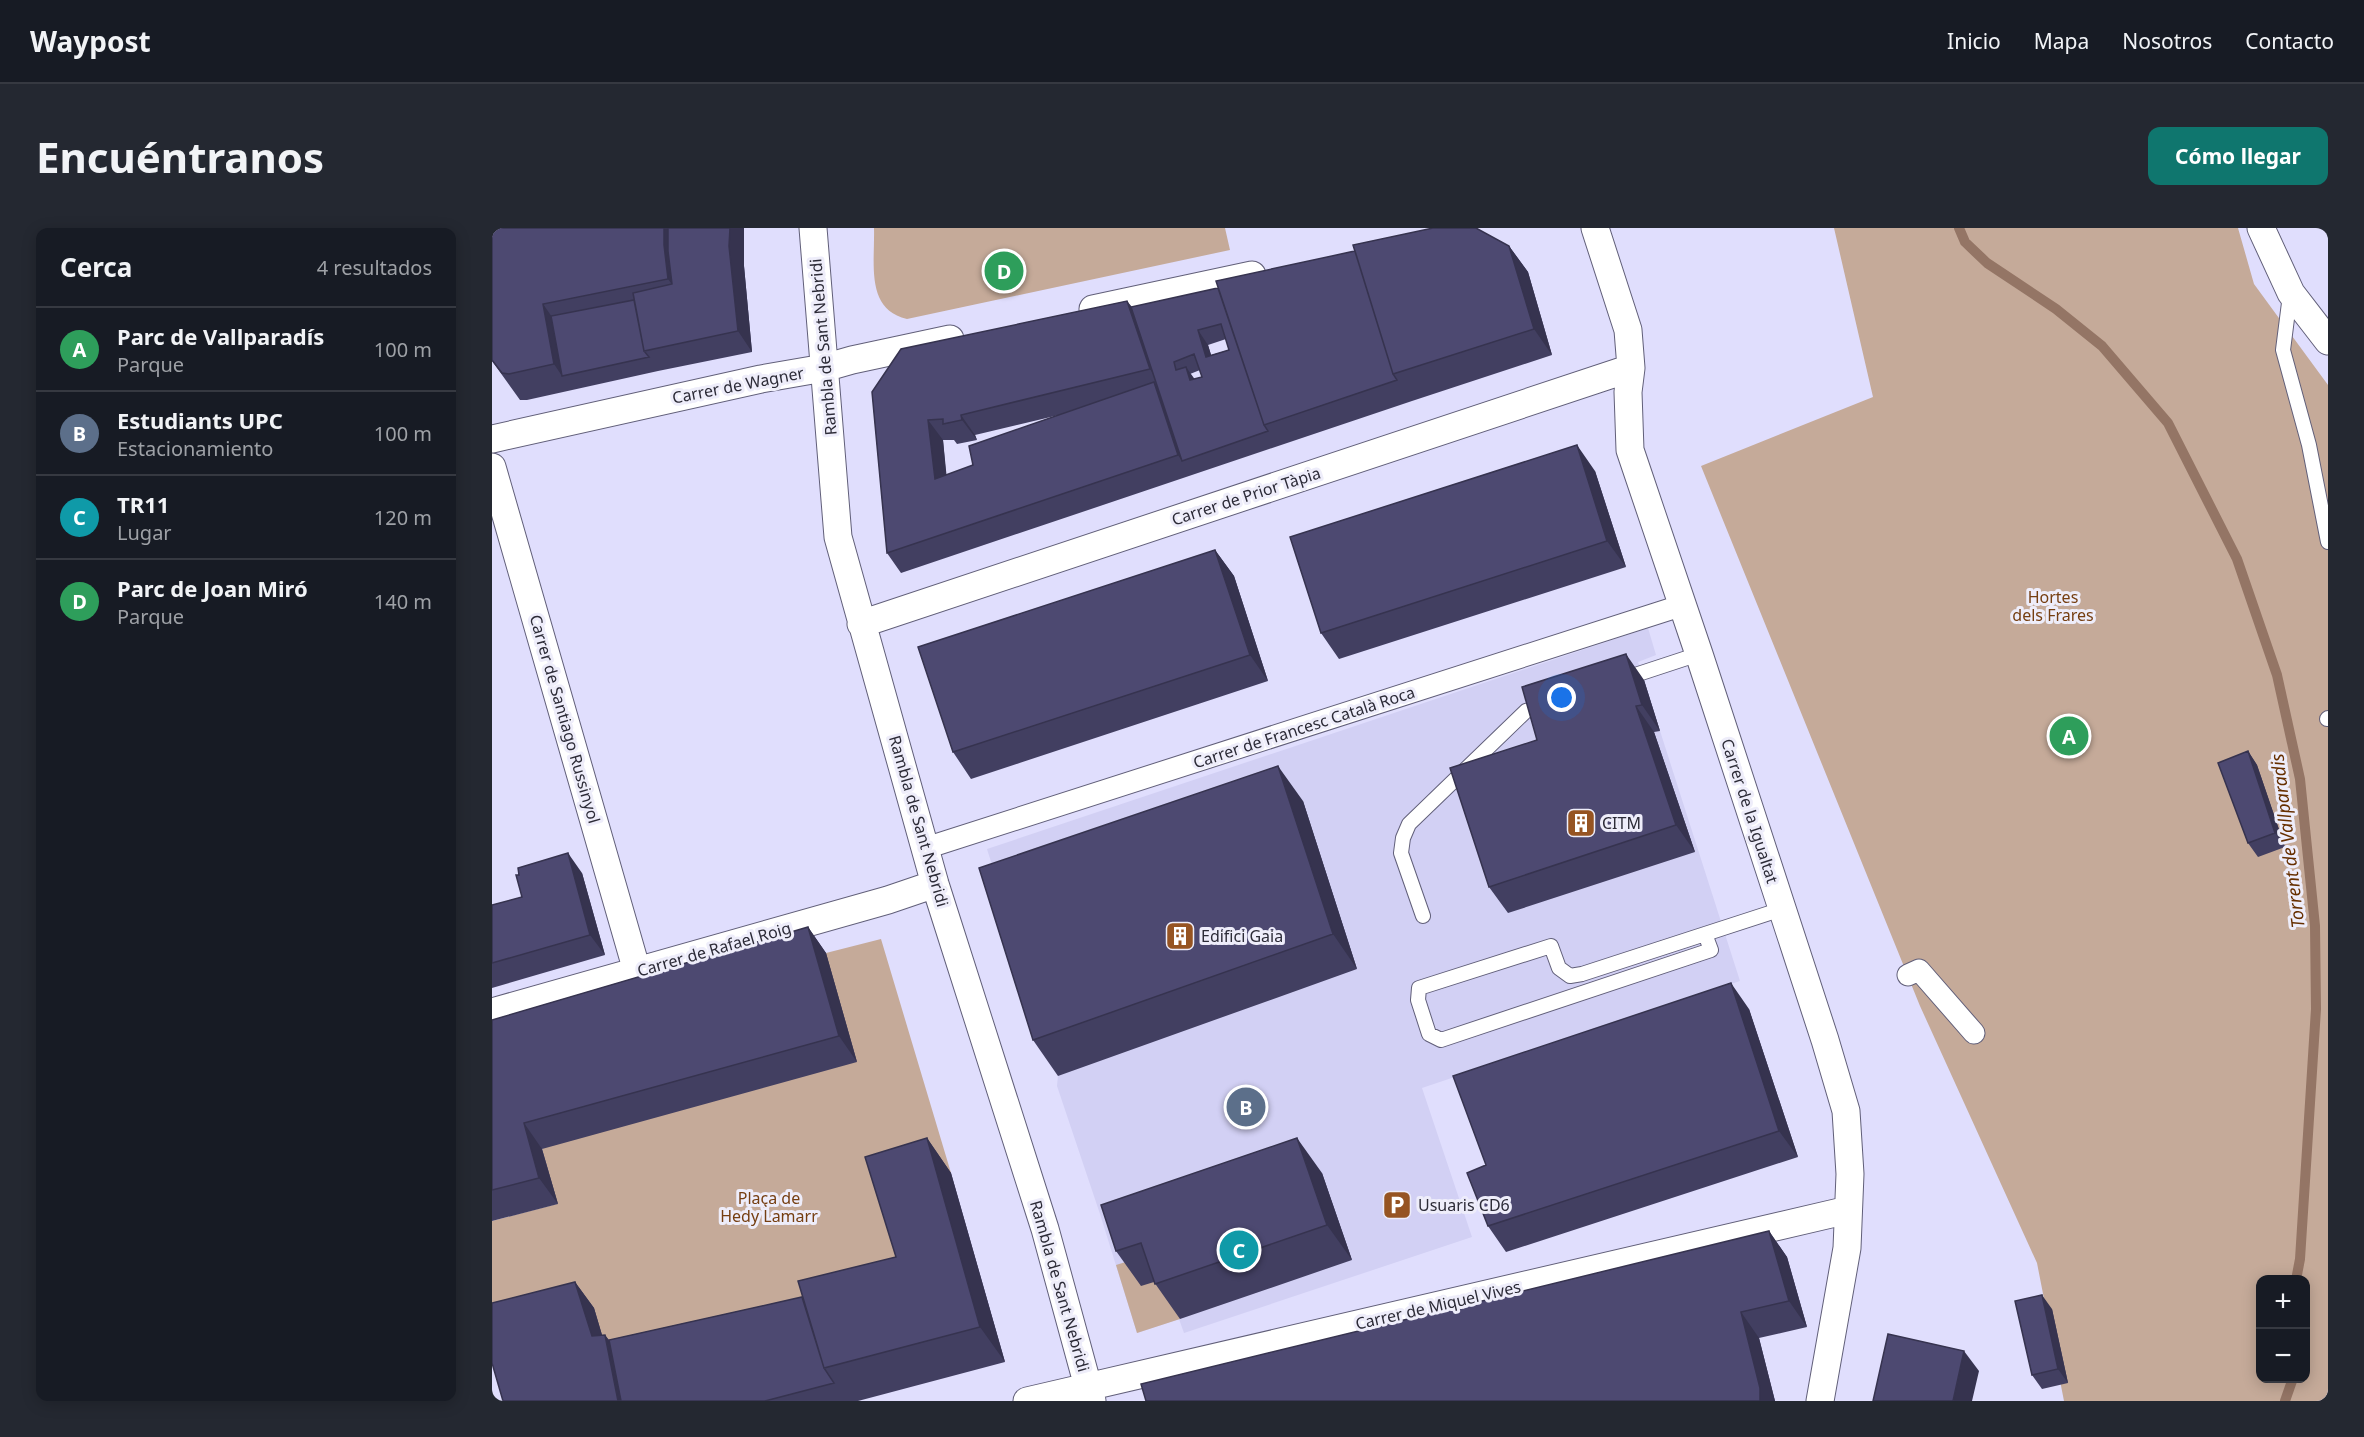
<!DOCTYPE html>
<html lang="es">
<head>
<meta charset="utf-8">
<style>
	body { margin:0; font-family:"Noto Sans",sans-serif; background:#242831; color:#f1f3f6 }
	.controls { position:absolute; right:18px; bottom:18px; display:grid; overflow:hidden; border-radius:12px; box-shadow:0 3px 15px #0003 }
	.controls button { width:54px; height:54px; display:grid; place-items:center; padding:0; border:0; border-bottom:2px solid #363941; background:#171b24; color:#f1f3f6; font:30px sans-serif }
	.you { position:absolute; left:1070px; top:470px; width:21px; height:21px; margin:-15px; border:4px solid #fff; border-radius:50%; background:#1a73e8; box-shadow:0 0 0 9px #1a73e833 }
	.badge { display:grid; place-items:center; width:39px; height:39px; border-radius:50%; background:#0f766e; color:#fff; font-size:20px; font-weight:700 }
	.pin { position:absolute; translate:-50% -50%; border:3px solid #fff; box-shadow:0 2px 6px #0006 }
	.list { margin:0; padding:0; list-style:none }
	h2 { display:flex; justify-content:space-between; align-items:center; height:78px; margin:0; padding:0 24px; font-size:26px }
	h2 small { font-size:20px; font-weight:400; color:#9ea1a6 }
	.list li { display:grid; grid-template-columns:39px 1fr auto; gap:18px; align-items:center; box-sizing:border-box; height:84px; padding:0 24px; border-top:2px solid #363941 }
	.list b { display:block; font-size:22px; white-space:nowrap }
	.list p { margin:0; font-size:20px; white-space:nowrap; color:#9ea1a6 }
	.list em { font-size:20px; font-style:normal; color:#9ea1a6 }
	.map { position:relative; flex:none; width:1836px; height:1173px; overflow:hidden; border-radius:12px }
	header { display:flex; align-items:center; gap:36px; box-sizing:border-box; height:84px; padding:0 30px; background:#171b24; border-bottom:2px solid #363941 }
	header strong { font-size:28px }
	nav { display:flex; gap:33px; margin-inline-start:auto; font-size:21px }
	.intro { display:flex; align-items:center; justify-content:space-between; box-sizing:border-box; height:144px; padding:0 36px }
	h1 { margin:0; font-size:42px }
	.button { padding:15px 27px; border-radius:12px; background:#0f766e; color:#fff; font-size:21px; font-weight:700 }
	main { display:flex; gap:36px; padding:0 36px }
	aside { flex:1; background:#171b24; border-radius:12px; box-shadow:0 3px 15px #0003 }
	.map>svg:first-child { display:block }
</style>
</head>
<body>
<header>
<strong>Waypost</strong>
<nav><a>Inicio</a><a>Mapa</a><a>Nosotros</a><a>Contacto</a></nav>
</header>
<div class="intro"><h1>Encuéntranos</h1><a class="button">Cómo llegar</a></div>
<main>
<aside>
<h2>Cerca<small>4 resultados</small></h2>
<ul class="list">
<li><span class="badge" style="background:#2e9e5b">A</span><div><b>Parc de Vallparadís</b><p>Parque</p></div><em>100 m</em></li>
<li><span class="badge" style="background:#5c6f8a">B</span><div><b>Estudiants UPC</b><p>Estacionamiento</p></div><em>100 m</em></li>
<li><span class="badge" style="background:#0f9aa8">C</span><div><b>TR11</b><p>Lugar</p></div><em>120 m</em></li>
<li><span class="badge" style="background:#2e9e5b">D</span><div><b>Parc de Joan Miró</b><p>Parque</p></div><em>140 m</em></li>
</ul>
</aside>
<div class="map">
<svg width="1836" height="1173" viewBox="0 0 1836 1173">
	<rect width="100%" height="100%" fill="#e0defd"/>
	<path fill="#d2d0f4" d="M 1156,400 L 1164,427 L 1146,434 L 1248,753 L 930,860 L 980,1009 L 692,1105 L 687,1091 L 645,1105 L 608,986 L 565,858 L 566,847 L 495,621 Z"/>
	<path fill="#c5aa99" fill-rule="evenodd" d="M 382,0 L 733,0 L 738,22 L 415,91 C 373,81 383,35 382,0 Z
		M 1342,0 L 1746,0 L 1762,56 L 1836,157 L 1836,1173 L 1572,1173 L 1545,1035 L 1428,778 L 1209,238 L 1381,169 ZM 1768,1052 L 1814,1052 L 1814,1150 L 1768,1150 Z
		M 389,711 L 459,945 L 429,1064 L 118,1134 L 0,1101 L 0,993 L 65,976 L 50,921 L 334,725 Z
		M 640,1032 L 674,1051 L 688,1091 L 645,1105 L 624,1037 Z"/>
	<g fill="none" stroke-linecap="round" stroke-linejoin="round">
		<path stroke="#947565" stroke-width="10" d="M 1467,0 L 1473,14 L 1495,35 L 1564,81 L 1610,118 L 1676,195 L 1745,331 L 1785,447 L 1808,551 L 1823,698 L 1824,781 L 1808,1031 L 1804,1052
			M 1793,1173 L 1801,1150"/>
		<g stroke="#615f79" stroke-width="16">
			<path id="service" d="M 1798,67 L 1791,122 L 1817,217 L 1836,314
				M 1131,451 L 1207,426
				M 1835,491 L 1836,490
				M 931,688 L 909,625 L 911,610 L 917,596 L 1034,483 L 1053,477
				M 1213,706 L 1219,722 L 949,812 L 937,806 L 926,772 L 927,760 L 1059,718 L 1067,740 L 1078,748 L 1090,746 L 1213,706 L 1290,681"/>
		</g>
		<g stroke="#615f79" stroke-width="23">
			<path id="pedestrian" d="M 434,620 L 1191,377
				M 1416,747 L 1427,742 L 1482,805"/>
		</g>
		<g stroke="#615f79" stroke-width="29">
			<path id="minor" d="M 321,0 L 346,309 L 443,656 L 553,1001 L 600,1173
				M 1103,0 L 1136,102 L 1139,140 L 1136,164 L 1138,222 L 1207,426 L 1333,812 L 1354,883 L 1358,946 L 1355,1020 L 1328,1173
				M 1769,0 L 1799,65 L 1836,113
				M 601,81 L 760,47
				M 0,211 L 269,151 L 332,140 L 360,132 L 458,111
				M 0,239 L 145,743
				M 369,396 L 1139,140
				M 0,784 L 396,672 L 443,656
				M 535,1173 L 1356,982"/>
		</g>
		<use href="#service" stroke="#fff" stroke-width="14"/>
		<use href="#pedestrian" stroke="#fff" stroke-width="21"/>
		<use href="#minor" stroke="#fff" stroke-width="27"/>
	</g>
	<path fill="#423f61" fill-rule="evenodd" d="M 0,0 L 252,0 L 252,38 L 260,124 L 166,143 L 35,172 L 28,172 L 0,133 Z
		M 1017,18 L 1036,44 L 1060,127 L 920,173 L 409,345 L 395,325 L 380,164 L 635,73 L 640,79 ZM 734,111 L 737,122 L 719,127 L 716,117 ZM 708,142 L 710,149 L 702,151 L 698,146 ZM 567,187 L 481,237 L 454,247 L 451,212 L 462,212 L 465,216 L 485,212 L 483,207 Z
		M 1103,243 L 1134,339 L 847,431 L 829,405 Z
		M 723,322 L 742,348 L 776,453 L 479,551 L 461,524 Z
		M 1152,452 L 1168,503 L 1162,504 L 1203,624 L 1016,685 L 997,659 L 1045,512 Z
		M 1756,523 L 1765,537 L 1793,619 L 1766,629 L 1756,615 Z
		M 811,573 L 865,741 L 566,848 L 541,812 Z
		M 90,645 L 113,727 L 0,760 L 0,677 L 30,669 Z
		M 316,699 L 334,725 L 365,834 L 50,921 L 66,976 L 0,993 L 0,792 Z
		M 1257,781 L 1306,929 L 1014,1024 L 996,998 L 994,937 Z
		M 435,910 L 459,945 L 513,1134 L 366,1173 L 11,1173 L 83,1054 L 102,1080 L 110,1107 L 113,1107 L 117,1112 L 310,1069 L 404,1029 Z
		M 830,945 L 860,1032 L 688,1091 L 662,1054 L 649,1058 L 624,1023 Z
		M 1277,1003 L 1295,1029 L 1315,1099 L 1267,1110 L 1283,1173 L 654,1173 Z
		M 1560,1081 L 1576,1155 L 1550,1161 L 1540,1147 Z"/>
	<path fill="#36334f" d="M 172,0 L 190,0 L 195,77 L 176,51 L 172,17 Z
		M 238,0 L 252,0 L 252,38 L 260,124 L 246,103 L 237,18 Z
		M 1017,18 L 1036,44 L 1060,127 L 1042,101 Z
		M 635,73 L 649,93 L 672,162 L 658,141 Z
		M 51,76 L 69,102 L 70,148 L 62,136 Z
		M 706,102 L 716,117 L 724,143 L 714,129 Z
		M 694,139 L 704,153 L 698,152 Z
		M 662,154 L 676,175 L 690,233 L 686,227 Z
		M 469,187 L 483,207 L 485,212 L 470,192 Z
		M 436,192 L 451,212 L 457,272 L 443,251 Z
		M 1085,217 L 1103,243 L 1134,339 L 1115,313 Z
		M 723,322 L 742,348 L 776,453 L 758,427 Z
		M 1134,426 L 1152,452 L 1168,503 L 1150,477 Z
		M 1144,478 L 1162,504 L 1203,624 L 1184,597 Z
		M 1756,523 L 1765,537 L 1793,619 L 1783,605 Z
		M 786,538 L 811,573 L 865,741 L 841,706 Z
		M 76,625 L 90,645 L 113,727 L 98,707 Z
		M 316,699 L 334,725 L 365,834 L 347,808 Z
		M 1239,755 L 1257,781 L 1306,929 L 1287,903 Z
		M 32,895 L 50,921 L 66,976 L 47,950 Z
		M 435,910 L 459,945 L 513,1134 L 488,1099 Z
		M 805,910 L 830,945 L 860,1032 L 835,997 Z
		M 1277,1003 L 1295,1029 L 1315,1099 L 1297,1073 Z
		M 83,1054 L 102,1080 L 118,1134 L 100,1108 Z
		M 1550,1067 L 1560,1081 L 1576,1155 L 1566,1141 Z
		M 1249,1084 L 1267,1110 L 1283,1173 L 1268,1173 Z
		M 113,1107 L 131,1133 L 139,1173 L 126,1173 Z
		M 1472,1123 L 1487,1143 L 1480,1173 L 1461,1173 Z"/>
	<path fill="#4d4971" stroke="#36334f" stroke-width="1.5" fill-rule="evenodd" d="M 0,0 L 172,0 L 172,17 L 176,51 L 51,76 L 62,136 L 17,146 L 10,145 L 0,132 Z
		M 176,0 L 238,0 L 237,18 L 246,103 L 152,123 L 141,65 L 180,56 L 176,23 Z
		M 941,0 L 984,0 L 1017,18 L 1042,101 L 901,146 L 861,17 Z
		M 863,23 L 901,146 L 905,152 L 772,197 L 724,53 Z
		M 726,60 L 772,197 L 776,203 L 690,233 L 639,79 ZM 729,96 L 737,122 L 714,129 L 706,102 ZM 702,126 L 710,149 L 698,152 L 694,139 L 684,142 L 682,134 Z
		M 142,72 L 152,123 L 157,129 L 70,148 L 59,88 Z
		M 635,73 L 658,141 L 469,187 L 470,192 L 451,196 L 451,191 L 436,192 L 443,251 L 481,237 L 477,218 L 662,154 L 686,227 L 395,325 L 380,164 L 409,121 Z
		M 1085,217 L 1115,313 L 829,405 L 798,309 Z
		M 723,322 L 758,427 L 461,524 L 426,419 Z
		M 1134,426 L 1150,477 L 1144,478 L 1184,597 L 997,659 L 958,540 L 1045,512 L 1030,459 Z
		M 1756,523 L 1783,605 L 1756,615 L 1726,535 Z
		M 786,538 L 841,706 L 541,812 L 487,640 Z
		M 76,625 L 98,707 L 0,735 L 0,677 L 30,669 L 24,647 L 27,647 L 26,640 Z
		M 316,699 L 347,808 L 32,895 L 47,950 L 0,962 L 0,792 Z
		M 1239,755 L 1287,903 L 996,998 L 975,945 L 994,937 L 961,848 Z
		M 435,910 L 488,1099 L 332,1140 L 306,1053 L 404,1029 L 373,929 Z
		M 805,910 L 835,997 L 663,1056 L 649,1015 L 624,1023 L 609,977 Z
		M 1277,1003 L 1297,1073 L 1249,1084 L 1268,1160 L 1268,1173 L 654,1173 L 649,1156 Z
		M 83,1054 L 100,1108 L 113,1107 L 126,1173 L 11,1173 L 0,1135 L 0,1075 Z
		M 1550,1067 L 1566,1141 L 1540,1147 L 1523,1073 Z
		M 310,1069 L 332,1140 L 342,1155 L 273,1173 L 129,1173 L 117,1112 Z
		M 1396,1106 L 1472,1123 L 1461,1173 L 1381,1173 Z"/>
	<defs>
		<g id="building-square" transform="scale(1.5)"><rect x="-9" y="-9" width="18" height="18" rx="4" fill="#965422" stroke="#eeedfa"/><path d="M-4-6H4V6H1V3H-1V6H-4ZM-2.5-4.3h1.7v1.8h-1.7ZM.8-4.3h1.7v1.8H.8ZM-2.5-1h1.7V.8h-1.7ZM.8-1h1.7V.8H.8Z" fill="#fff"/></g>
		<g id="parking-square" transform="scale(1.5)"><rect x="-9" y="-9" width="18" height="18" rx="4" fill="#965422" stroke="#eeedfa"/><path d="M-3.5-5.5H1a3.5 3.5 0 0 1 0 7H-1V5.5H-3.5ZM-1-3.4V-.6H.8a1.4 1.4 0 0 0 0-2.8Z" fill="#fff"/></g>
	</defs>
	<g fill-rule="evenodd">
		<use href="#building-square" x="1089" y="595"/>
		<use href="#building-square" x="688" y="708"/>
		<use href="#parking-square" x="905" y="977"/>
	</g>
	<g text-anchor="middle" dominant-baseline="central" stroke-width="6" stroke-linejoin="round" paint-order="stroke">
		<g font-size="16" fill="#2c2b37" stroke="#eeedfa">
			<text transform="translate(331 119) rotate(-95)">Rambla de Sant Nebridi</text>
			<text transform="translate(246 157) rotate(-11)">Carrer de Wagner</text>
			<text transform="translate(754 268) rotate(-18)">Carrer de Prior Tàpia</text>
			<text transform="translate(73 491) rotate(74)">Carrer de Santiago Russinyol</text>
			<text transform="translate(812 499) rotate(-18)">Carrer de Francesc Català Roca</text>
			<text transform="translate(1258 583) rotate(72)">Carrer de la Igualtat</text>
			<text transform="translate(427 593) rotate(74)">Rambla de Sant Nebridi</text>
			<text transform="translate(222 721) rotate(-16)">Carrer de Rafael Roig</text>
			<text transform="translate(568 1058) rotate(74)">Rambla de Sant Nebridi</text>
			<text transform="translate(946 1077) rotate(-13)">Carrer de Miquel Vives</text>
		</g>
		<g font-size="16" fill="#753e11" stroke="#eeedfa">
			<text x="1561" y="369">Hortes<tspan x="1561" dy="18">dels Frares</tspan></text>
			<text x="277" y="970">Plaça de<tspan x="277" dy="18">Hedy Lamarr</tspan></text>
		</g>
		<g font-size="16" fill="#2c2b37" stroke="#eeedfa" text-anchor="start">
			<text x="1110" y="595">CITM</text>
			<text x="709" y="708">Edifici Gaia</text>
			<text x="926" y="977">Usuaris CD6</text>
		</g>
		<g font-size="18" font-style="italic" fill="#662f00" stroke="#eeedfa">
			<text transform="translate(1795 613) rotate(-97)">Torrent de Vallparadis</text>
		</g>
	</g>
</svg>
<div class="controls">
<button>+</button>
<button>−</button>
</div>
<div class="you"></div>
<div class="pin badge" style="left:1577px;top:508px;background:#2e9e5b">A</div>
<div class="pin badge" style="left:754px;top:879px;background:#5c6f8a">B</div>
<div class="pin badge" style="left:747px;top:1022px;background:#0f9aa8">C</div>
<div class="pin badge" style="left:512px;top:43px;background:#2e9e5b">D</div>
</div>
</main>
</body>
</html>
